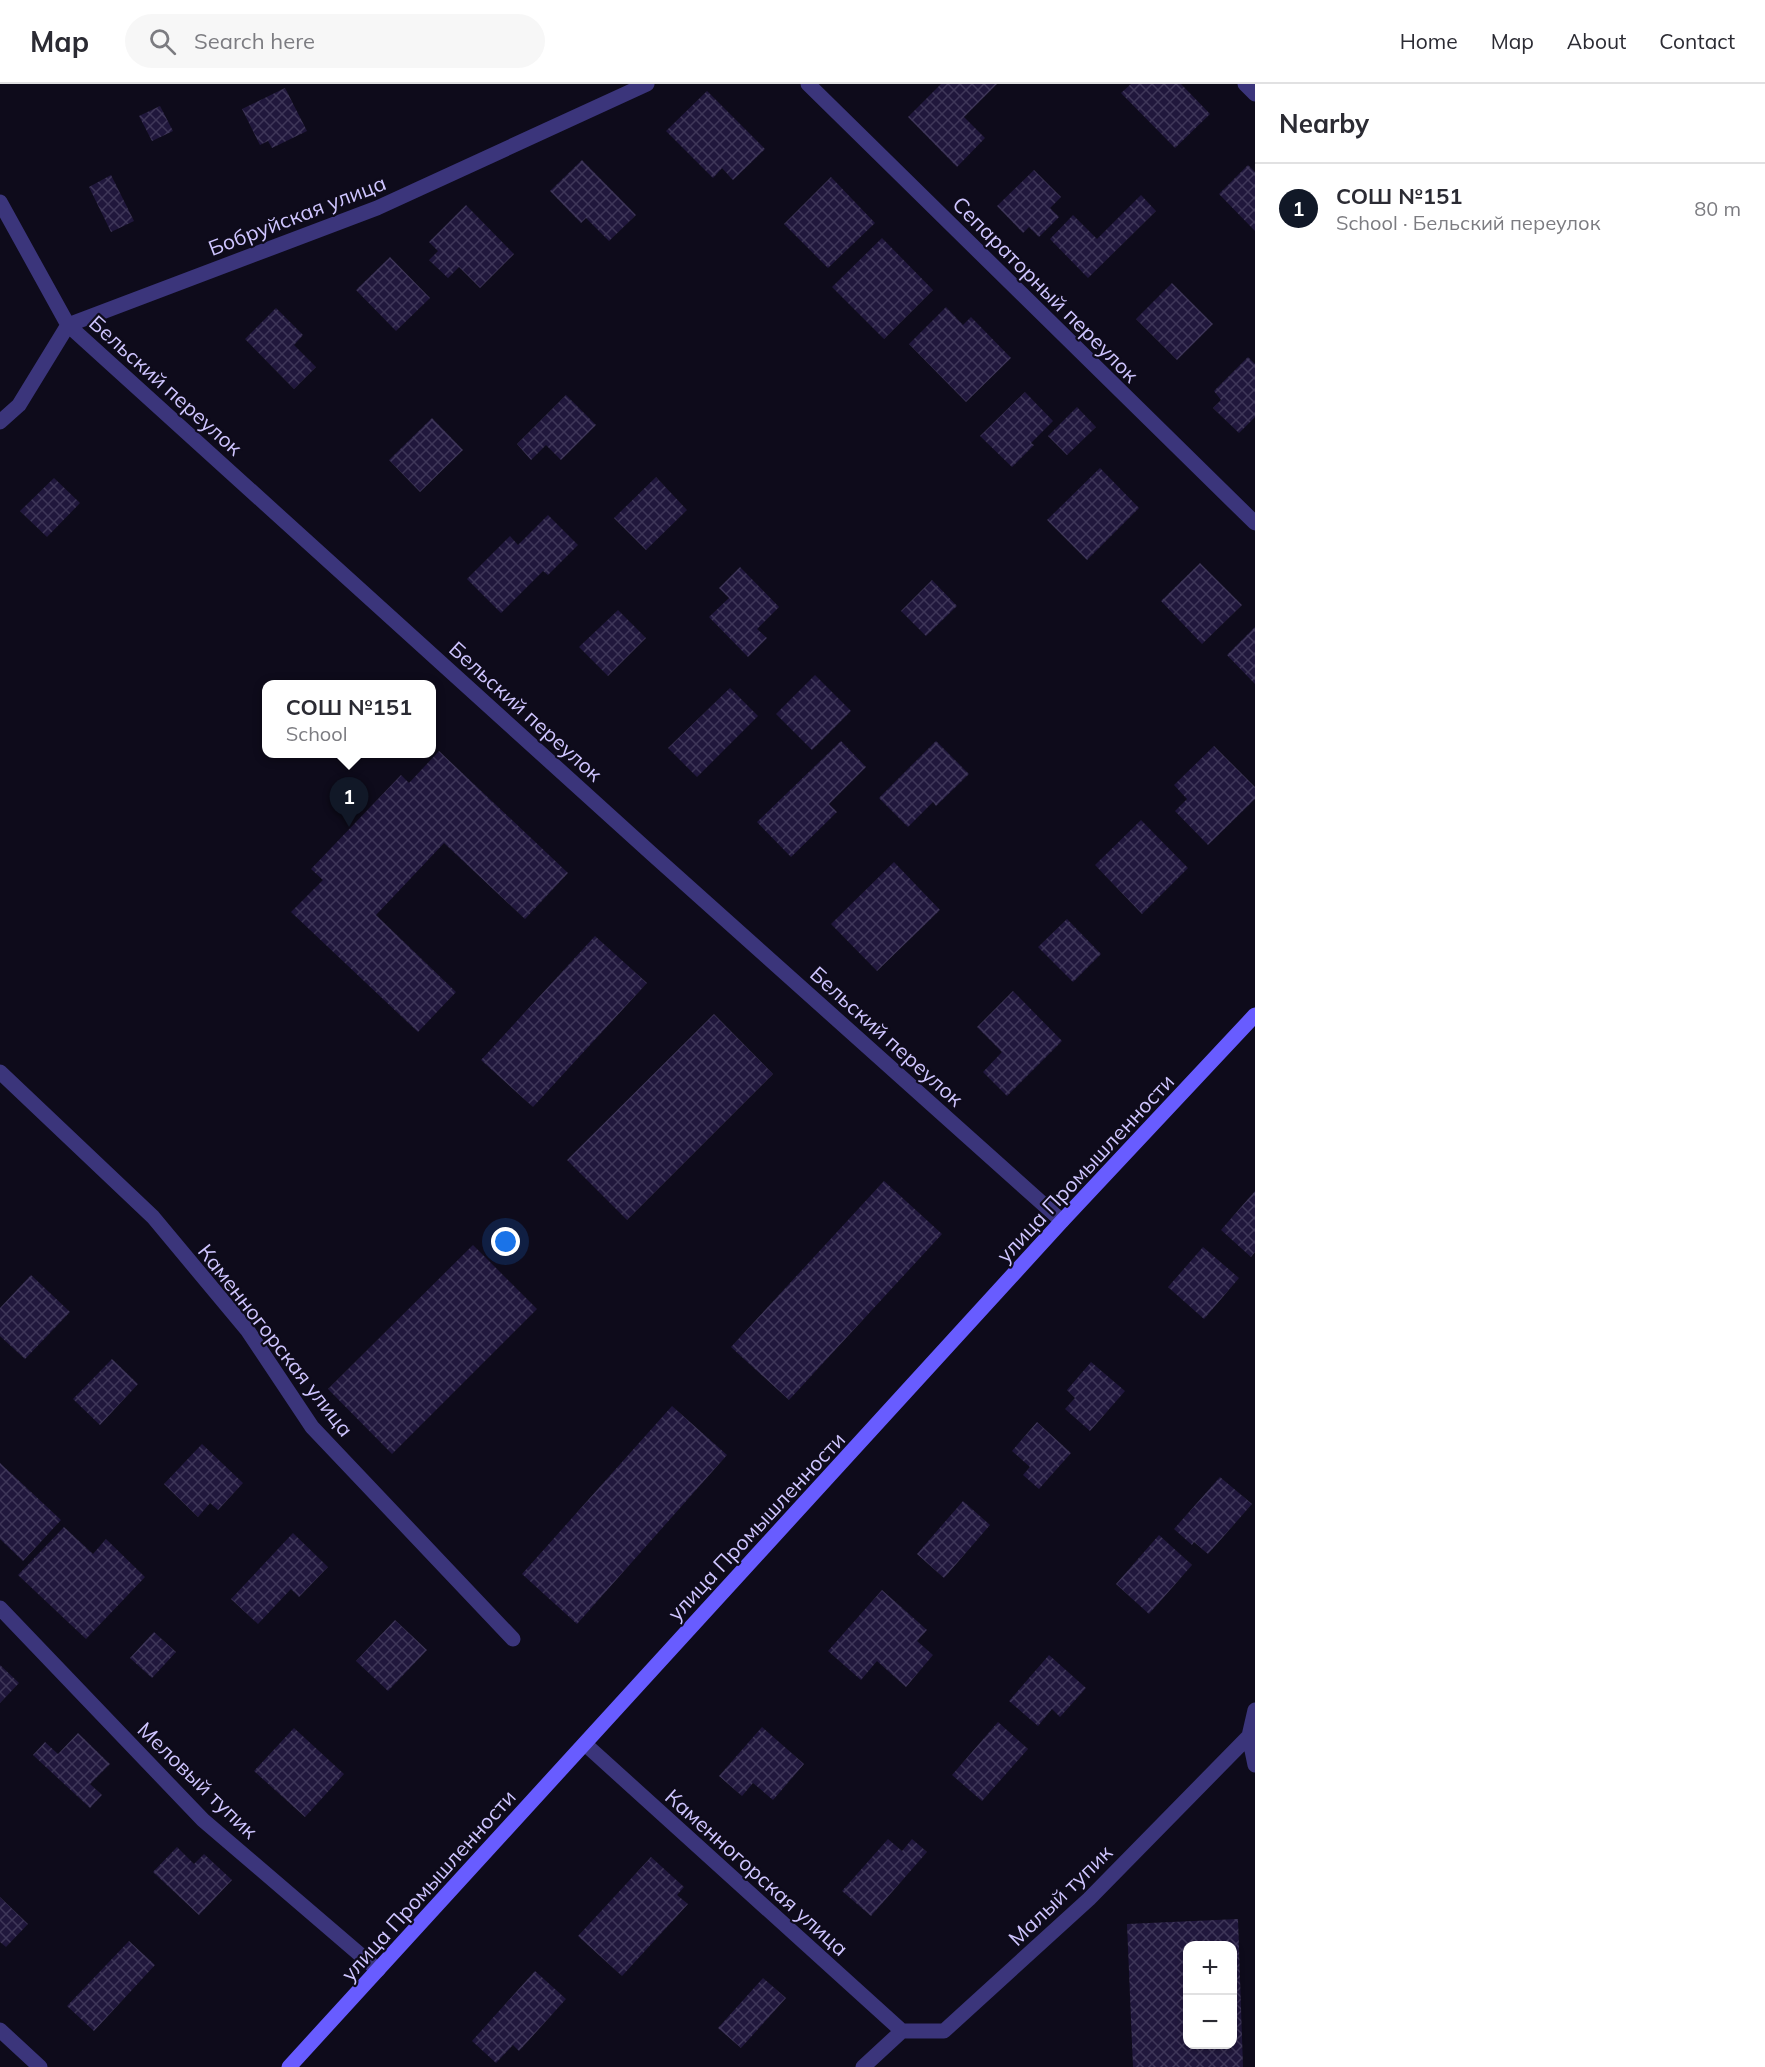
<!DOCTYPE html>
<html lang="en">
<head>
<meta charset="utf-8">
<style>
	body { margin:0; font-family:Mulish,sans-serif; background:#f7f7f7; color:#2b2b33 }
	.controls { position:absolute; right:18px; bottom:18px; display:grid; overflow:hidden; border-radius:12px; box-shadow:0 3px 9px #0003 }
	.controls button { width:54px; height:54px; display:grid; place-items:center; padding:0; border:0; border-bottom:2px solid #e1e1e2; background:#fff; color:#2b2b33; font:30px sans-serif }
	.you { position:absolute; left:506px; top:1158px; width:21px; height:21px; margin:-15px; border:4px solid #fff; border-radius:50%; background:#1a73e8; box-shadow:0 0 0 9px #1a73e833 }
	.badge { display:grid; place-items:center; width:39px; height:39px; border-radius:50%; background:#111827; color:#fff; font-size:20px; font-weight:700 }
	.pin { position:absolute; translate:-50% -50px; filter:drop-shadow(0 2px 3px #0008) }
	.pin::after { content:''; position:absolute; top:32px; width:21px; height:18px; background:inherit; clip-path:polygon(0 0,100% 0,50% 100%) }
	.popup { position:absolute; left:262px; top:596px; width:174px; height:78px; box-sizing:border-box; display:grid; place-content:center; border-radius:12px; background:#fff; filter:drop-shadow(0 2px 4px #0005); font-size:20px; white-space:nowrap; color:#7c7c81 }
	.popup b { font-size:22px; color:#2b2b33 }
	.popup::after { content:''; position:absolute; left:50%; top:100%; margin-left:-12px; border:12px solid transparent; border-top-color:#fff }
	.list { margin:0; padding:0; list-style:none }
	h2 { display:flex; justify-content:space-between; align-items:center; height:78px; margin:0; padding:0 24px; font-size:26px }
	h2 small { font-size:20px; font-weight:400; color:#7c7c81 }
	.list li { display:grid; grid-template-columns:39px 1fr auto; gap:18px; align-items:center; box-sizing:border-box; height:90px; padding:0 24px; border-top:2px solid #e1e1e2 }
	.list b { display:block; font-size:22px; white-space:nowrap }
	.list p { margin:0; font-size:20px; white-space:nowrap; color:#7c7c81 }
	.list em { font-size:20px; font-style:normal; color:#7c7c81 }
	.icon { flex:none; width:33px; height:33px; fill:none; stroke:currentColor; stroke-width:2; stroke-linecap:round; stroke-linejoin:round }
	.map { position:relative; flex:none; width:1255px; height:1983px; overflow:hidden }
	header { display:flex; align-items:center; gap:36px; box-sizing:border-box; height:84px; padding:0 30px; background:#fff; border-bottom:2px solid #e1e1e2 }
	header strong { font-size:28px }
	nav { display:flex; gap:33px; margin-inline-start:auto; font-size:21px }
	.search { width:420px; height:54px; background:#f7f7f7; display:flex; align-items:center; gap:15px; box-sizing:border-box; padding:0 21px; border-radius:33px; color:#7c7c81; font-size:22px }
	main { display:flex }
	aside { flex:1; background:#fff }
	.map>svg:first-child { display:block }
</style>
</head>
<body>
<header>
<strong>Map</strong>
<div class="search"><svg class="icon" aria-label="search" viewBox="0 0 24 24"><circle cx="10" cy="10" r="6"/><path d="M15 15l6 6"/></svg>Search here</div>
<nav><a>Home</a><a>Map</a><a>About</a><a>Contact</a></nav>
</header>
<main>
<div class="map">
<svg width="1255" height="1983" viewBox="0 0 1255 1983">
	<defs>
		<pattern id="building-cross-hatch" width="8" height="8" patternUnits="userSpaceOnUse" patternTransform="scale(1.5)"><rect width="8" height="8" fill="#20173c"/><path d="M0 0l8 8M0 8l8-8" fill="none" stroke="#3f3759"/></pattern>
	</defs>
	<rect width="100%" height="100%" fill="#0e0b1b"/>
	<path fill="url(#building-cross-hatch)" fill-rule="evenodd" d="M 941,0 L 997,0 L 964,33 L 985,54 L 957,83 L 908,33 Z
		M 1131,0 L 1181,0 L 1210,30 L 1175,64 L 1121,9 Z
		M 285,4 L 307,47 L 272,64 L 268,57 L 260,61 L 242,25 Z
		M 707,7 L 765,65 L 733,96 L 722,84 L 713,94 L 666,47 Z
		M 160,22 L 173,47 L 152,57 L 139,32 Z
		M 582,76 L 636,131 L 609,157 L 586,134 L 581,139 L 550,107 Z
		M 1248,81 L 1255,88 L 1255,147 L 1219,110 Z
		M 1034,86 L 1061,113 L 1050,124 L 1059,133 L 1039,153 L 1029,143 L 1023,149 L 997,122 Z
		M 111,91 L 134,137 L 111,148 L 89,103 Z
		M 831,93 L 875,139 L 828,184 L 784,140 Z
		M 1141,111 L 1156,127 L 1088,194 L 1050,155 L 1073,131 L 1097,155 Z
		M 466,121 L 514,170 L 480,204 L 459,183 L 448,194 L 429,176 L 438,167 L 429,158 Z
		M 882,154 L 933,206 L 884,255 L 832,203 Z
		M 390,173 L 430,214 L 396,247 L 356,206 Z
		M 1172,199 L 1213,240 L 1177,276 L 1136,235 Z
		M 946,223 L 963,241 L 971,233 L 1011,274 L 966,318 L 909,260 Z
		M 276,224 L 303,251 L 294,261 L 316,283 L 294,305 L 245,255 Z
		M 1248,273 L 1255,280 L 1255,333 L 1239,349 L 1213,324 L 1221,316 L 1214,307 Z
		M 1025,308 L 1053,337 L 1031,359 L 1034,361 L 1012,383 L 980,352 Z
		M 566,311 L 596,341 L 561,376 L 546,361 L 531,376 L 517,360 Z
		M 1077,323 L 1096,343 L 1067,371 L 1048,352 Z
		M 432,334 L 463,366 L 420,408 L 389,376 Z
		M 1100,384 L 1139,424 L 1087,476 L 1047,436 Z
		M 656,393 L 687,426 L 646,466 L 614,434 Z
		M 54,394 L 80,419 L 47,453 L 20,427 Z
		M 548,431 L 578,461 L 548,491 L 543,487 L 501,529 L 467,495 L 510,452 L 518,461 Z
		M 1200,479 L 1242,521 L 1202,560 L 1161,517 Z
		M 740,483 L 779,523 L 757,545 L 767,554 L 748,573 L 709,533 L 729,514 L 719,504 Z
		M 932,496 L 957,522 L 926,552 L 901,527 Z
		M 618,526 L 646,554 L 608,592 L 579,563 Z
		M 1255,543 L 1255,600 L 1227,571 Z
		M 815,591 L 851,627 L 812,666 L 776,630 Z
		M 730,604 L 758,632 L 697,693 L 668,664 Z
		M 841,657 L 866,683 L 829,720 L 837,728 L 791,773 L 757,738 Z
		M 936,657 L 969,690 L 936,722 L 933,718 L 908,743 L 879,714 Z
		M 1214,662 L 1255,703 L 1255,715 L 1208,761 L 1175,727 L 1187,715 L 1174,701 Z
		M 439,667 L 568,789 L 525,835 L 444,759 L 376,831 L 456,908 L 418,948 L 291,828 L 323,796 L 311,785 L 401,691 L 409,699 Z
		M 1141,736 L 1188,784 L 1142,830 L 1095,781 Z
		M 894,778 L 940,826 L 877,887 L 831,840 Z
		M 1067,835 L 1101,870 L 1073,898 L 1038,863 Z
		M 595,852 L 647,899 L 533,1023 L 481,976 Z
		M 1013,907 L 1062,957 L 1007,1012 L 983,988 L 1002,968 L 977,943 Z
		M 714,930 L 773,990 L 627,1136 L 567,1076 Z
		M 884,1097 L 942,1150 L 789,1316 L 731,1263 Z
		M 1255,1107 L 1255,1168 L 1251,1173 L 1221,1146 Z
		M 473,1161 L 537,1225 L 392,1370 L 328,1305 Z
		M 1203,1163 L 1239,1194 L 1204,1235 L 1168,1203 Z
		M 31,1191 L 70,1228 L 25,1275 L 0,1252 L 0,1224 Z
		M 112,1275 L 138,1300 L 100,1341 L 73,1315 Z
		M 1091,1278 L 1125,1307 L 1090,1347 L 1065,1325 L 1075,1314 L 1067,1306 Z
		M 672,1322 L 727,1371 L 577,1540 L 522,1490 Z
		M 1037,1338 L 1071,1369 L 1039,1405 L 1023,1391 L 1030,1383 L 1012,1367 Z
		M 202,1360 L 243,1399 L 218,1426 L 210,1419 L 198,1433 L 164,1400 Z
		M 0,1379 L 61,1436 L 23,1477 L 0,1455 Z
		M 1220,1393 L 1252,1420 L 1208,1470 L 1194,1458 L 1192,1461 L 1174,1445 Z
		M 963,1417 L 990,1441 L 944,1494 L 917,1470 Z
		M 64,1443 L 93,1470 L 106,1455 L 145,1493 L 86,1555 L 18,1491 Z
		M 293,1449 L 328,1483 L 299,1513 L 291,1505 L 258,1540 L 231,1515 Z
		M 1159,1451 L 1192,1481 L 1149,1530 L 1116,1500 Z
		M 882,1506 L 927,1546 L 917,1557 L 933,1571 L 906,1603 L 877,1577 L 861,1596 L 828,1567 Z
		M 395,1536 L 427,1566 L 388,1607 L 356,1577 Z
		M 154,1548 L 176,1568 L 152,1594 L 130,1574 Z
		M 1049,1571 L 1086,1604 L 1060,1633 L 1052,1625 L 1038,1642 L 1009,1617 Z
		M 0,1581 L 19,1599 L 0,1619 Z
		M 998,1638 L 1028,1665 L 982,1717 L 952,1691 Z
		M 762,1643 L 804,1680 L 773,1716 L 753,1699 L 742,1712 L 719,1692 Z
		M 294,1644 L 344,1690 L 305,1733 L 254,1687 Z
		M 78,1649 L 110,1680 L 90,1700 L 102,1711 L 90,1724 L 33,1671 L 45,1658 L 58,1670 Z
		M 888,1755 L 902,1767 L 912,1755 L 927,1768 L 871,1832 L 842,1807 Z
		M 177,1763 L 194,1780 L 204,1770 L 232,1796 L 199,1831 L 153,1788 Z
		M 651,1773 L 684,1803 L 677,1811 L 688,1820 L 622,1892 L 578,1852 Z
		M 0,1813 L 28,1840 L 6,1863 L 0,1858 Z
		M 1238,1835 L 1243,1983 L 1133,1983 L 1127,1840 ZM 1188,1862 L 1232,1862 L 1232,1960 L 1188,1960 Z
		M 129,1857 L 155,1881 L 94,1947 L 67,1922 Z
		M 535,1887 L 566,1915 L 519,1967 L 513,1961 L 496,1979 L 472,1957 Z
		M 763,1894 L 786,1914 L 741,1964 L 718,1944 Z"/>
	<g fill="none" stroke-linecap="round" stroke-linejoin="round">
		<path stroke="#3b357b" stroke-width="15" d="M 808,0 L 1255,439
			M 1245,0 L 1255,10
			M 0,118 L 68,241 L 652,770 L 1062,1137
			M 0,338 L 19,321 L 68,241 L 377,124 L 647,0
			M 0,988 L 153,1133 L 248,1247 L 312,1343 L 513,1555
			M 0,1524 L 203,1736 L 378,1886
			M 1249,1652 L 1255,1681
			M 585,1660 L 902,1947
			M 0,1946 L 40,1983
			M 863,1983 L 902,1947 L 944,1947 L 1089,1815 L 1249,1652 L 1255,1626"/>
		<path stroke="#685cff" stroke-width="15" d="M 289,1983 L 1062,1137 L 1255,931"/>
	</g>
	<g text-anchor="middle" dominant-baseline="central" stroke-width="4.5" stroke-linejoin="round" paint-order="stroke">
		<g font-size="21" fill="#cfc5ff" stroke="#0e0b1b">
			<text transform="translate(297 131) rotate(-21)">Бобруйская улица</text>
			<text transform="translate(1046 205) rotate(45)">Сепараторный переулок</text>
			<text transform="translate(166 301) rotate(42)">Бельский переулок</text>
			<text transform="translate(526 627) rotate(42)">Бельский переулок</text>
			<text transform="translate(887 952) rotate(42)">Бельский переулок</text>
			<text transform="translate(1085 1084) rotate(-47)">улица Промышленности</text>
			<text transform="translate(276 1256) rotate(52)">Каменногорская улица</text>
			<text transform="translate(756 1442) rotate(-47)">улица Промышленности</text>
			<text transform="translate(198 1696) rotate(44)">Меловый тупик</text>
			<text transform="translate(757 1788) rotate(42)">Каменногорская улица</text>
			<text transform="translate(428 1801) rotate(-48)">улица Промышленности</text>
			<text transform="translate(1060 1811) rotate(-44)">Малый тупик</text>
		</g>
	</g>
</svg>
<div class="controls">
<button>+</button>
<button>−</button>
</div>
<div class="you"></div>
<div class="pin badge" style="left:349px;top:743px">1</div>
<div class="popup"><b>СОШ №151</b>School</div>
</div>
<aside>
<h2>Nearby<small></small></h2>
<ul class="list">
<li><span class="badge">1</span><div><b>СОШ №151</b><p>School · Бельский переулок</p></div><em>80 m</em></li>
</ul>
</aside>
</main>
</body>
</html>
